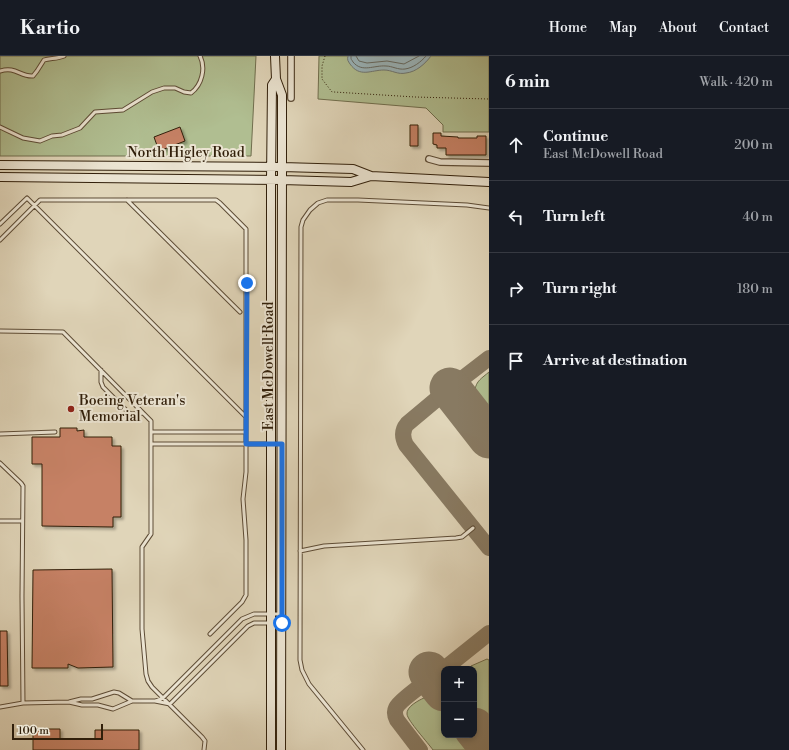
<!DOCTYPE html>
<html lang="en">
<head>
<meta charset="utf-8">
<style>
	body { margin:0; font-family:"Libre Bodoni",serif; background:#242831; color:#f1f3f6 }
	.controls { position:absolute; right:12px; bottom:12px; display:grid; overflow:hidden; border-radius:8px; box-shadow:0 2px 6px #0003 }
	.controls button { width:36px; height:36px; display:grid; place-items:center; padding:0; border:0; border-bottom:1px solid #363941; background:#171b24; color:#f1f3f6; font:20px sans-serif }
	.scale { position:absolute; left:12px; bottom:10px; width:91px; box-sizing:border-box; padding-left:4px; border:2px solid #311f0a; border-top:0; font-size:11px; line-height:14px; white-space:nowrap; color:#311f0a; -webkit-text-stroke:3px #ebe4d2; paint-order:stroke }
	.stop { position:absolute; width:12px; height:12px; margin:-9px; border:3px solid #1a73e8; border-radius:50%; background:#fff }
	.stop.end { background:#1a73e8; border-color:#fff; box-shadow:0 1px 4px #0008 }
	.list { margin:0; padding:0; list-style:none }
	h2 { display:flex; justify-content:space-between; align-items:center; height:52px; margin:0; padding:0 16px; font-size:17px }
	h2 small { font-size:13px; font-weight:400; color:#9ea1a6 }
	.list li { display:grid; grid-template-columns:26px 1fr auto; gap:12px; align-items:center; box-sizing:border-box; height:72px; padding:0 16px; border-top:1px solid #363941 }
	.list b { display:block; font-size:15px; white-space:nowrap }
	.list p { margin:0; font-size:13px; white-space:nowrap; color:#9ea1a6 }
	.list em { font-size:13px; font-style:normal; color:#9ea1a6 }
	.icon { flex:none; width:22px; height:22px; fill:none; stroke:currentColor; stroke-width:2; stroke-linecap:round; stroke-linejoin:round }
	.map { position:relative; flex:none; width:489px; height:694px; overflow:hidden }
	header { display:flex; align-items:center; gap:24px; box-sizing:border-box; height:56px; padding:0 20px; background:#171b24; border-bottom:1px solid #363941 }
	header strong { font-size:19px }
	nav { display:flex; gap:22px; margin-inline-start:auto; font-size:14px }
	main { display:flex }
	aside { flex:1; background:#171b24 }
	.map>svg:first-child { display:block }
</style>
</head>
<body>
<header>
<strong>Kartio</strong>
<nav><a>Home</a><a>Map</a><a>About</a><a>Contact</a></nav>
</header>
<main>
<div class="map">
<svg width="489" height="694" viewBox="0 0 489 694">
	<defs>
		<filter id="shadow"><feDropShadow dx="2.5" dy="2.5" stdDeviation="1" flood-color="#0004"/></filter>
	</defs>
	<rect width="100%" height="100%" fill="#e0d5b9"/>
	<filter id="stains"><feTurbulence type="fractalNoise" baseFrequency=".005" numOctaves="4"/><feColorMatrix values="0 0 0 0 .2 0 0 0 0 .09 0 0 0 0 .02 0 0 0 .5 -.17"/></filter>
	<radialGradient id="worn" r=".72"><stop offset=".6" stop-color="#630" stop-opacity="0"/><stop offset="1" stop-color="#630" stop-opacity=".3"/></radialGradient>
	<path fill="#b0be91" stroke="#706e4e" d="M 0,0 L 256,0 L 251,100 L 0,100 Z
		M 319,0 L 489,0 L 489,76 L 443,76 L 443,69 L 426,52 L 318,43 Z
		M 489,316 L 489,353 L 475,334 C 476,325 482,322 489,316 Z
		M 487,603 L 489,604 L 489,667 L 474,649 L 474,613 L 469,613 L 471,610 Z
		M 424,642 L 429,642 L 433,644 L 444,658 L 444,679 L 461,679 L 473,694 L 433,694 C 429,688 407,664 407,658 C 406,651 419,644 424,642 Z"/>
	<path fill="#9ab5bb" stroke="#707974" d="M 348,0 L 431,0 C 425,8 416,16 406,17 C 398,19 392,14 384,14 C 371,14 360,22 350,8 C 348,5 347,4 348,0 Z"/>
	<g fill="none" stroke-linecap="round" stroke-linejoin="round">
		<path stroke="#666a62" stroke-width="1" d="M 351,0 C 351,5 351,2 353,6 C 362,17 374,9 386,10 C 392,10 398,14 405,13 C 413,12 421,6 426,0
			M 356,0 L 359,5 L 367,7 L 387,5 L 404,8 L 419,0"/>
		<path stroke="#887a62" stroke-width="16" d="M 489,302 L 450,332 L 407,368 C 402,374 402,381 406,389 L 489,492
			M 444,613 L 489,577
			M 420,694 L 397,664 C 395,660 394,656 396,652 C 399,645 425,627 432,621"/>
		<path stroke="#887a62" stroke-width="41" d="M 450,332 L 489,382
			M 429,616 L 444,635
			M 474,672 L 489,691"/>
	</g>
	<path fill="#c68165" stroke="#311f0a" filter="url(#shadow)" d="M 410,69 L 418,69 L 418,90 L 410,90 Z
		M 180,71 L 185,85 L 159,95 L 154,81 Z
		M 433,77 L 441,77 L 441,80 L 458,81 L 458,82 L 477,82 L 477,80 L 486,80 L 486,99 L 446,99 L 446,92 L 437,92 L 437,89 L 433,88 Z
		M 60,372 L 77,372 L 77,375 L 84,374 L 84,381 L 112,381 L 112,390 L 121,390 L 121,461 L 113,461 L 113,471 L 42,470 L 42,408 L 32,408 L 32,381 L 60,381 Z
		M 112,513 L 113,611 L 78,612 L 68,608 L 68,612 L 32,612 L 33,514 Z
		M 0,575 L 7,575 L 8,630 L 0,630 Z
		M 33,673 L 60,673 L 60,683 L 95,683 L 95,674 L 139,674 L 139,694 L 33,694 Z"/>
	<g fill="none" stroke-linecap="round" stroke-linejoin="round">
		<g stroke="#5d4c36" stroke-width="5">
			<path id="lane" d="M 0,15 C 16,10 20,21 33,20 L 37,15 L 44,4 C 50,2 57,3 64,0
				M 0,71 L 23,82 L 40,85 L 52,80 L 62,79 L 80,72 L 95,56 L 123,54 L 152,36 L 164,32 L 175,32 L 184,36 L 191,37 C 202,29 206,12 200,0
				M 127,144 L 240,256
				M 0,168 L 27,142 L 246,361
				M 0,184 L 40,144 L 216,144 L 220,147 L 246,173 L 246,416 L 243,443 L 246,484 L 246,539 L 242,546 L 210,578
				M 0,275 L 63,276 L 151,365 L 151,478 L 142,491 L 142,573 L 146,618 L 148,625 L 152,631 L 202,681 L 205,685 L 204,694
				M 101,314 L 101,326 L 103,331 L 129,357 L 132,358 L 143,357
				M 151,376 L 246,376
				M 0,378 L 55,376
				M 151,388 L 282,388
				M 0,407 L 21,427 L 23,430 L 22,541 L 23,647
				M 0,465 L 22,465
				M 300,495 L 324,490 L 456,482 L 462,481 L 473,472
				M 156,645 L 163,642 L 242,563 L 254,558 L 280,558
				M 69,646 L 82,649 L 98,649 L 113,653 L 132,645 L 155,645 L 170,648 L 248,570 L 254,567 L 280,567
				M 0,651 L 23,647 L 69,646 L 81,643 L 92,643 L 114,636 L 119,637 L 132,645
				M 363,694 L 309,628 L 302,614 L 300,604 L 301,171 L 303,164 L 310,154 L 318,147 L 327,144 L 358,144 L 467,149 L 489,152"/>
		</g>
		<g stroke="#5d4c36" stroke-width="8">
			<path id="street" d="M 291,0 L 291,42
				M 429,103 L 440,106 L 489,107"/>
		</g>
		<g stroke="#311f0a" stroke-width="10">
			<path id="secondary" d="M 275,0 L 276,23 L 282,39 L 282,111 L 281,694
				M 0,109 L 282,111 L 353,113 L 371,120
				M 0,121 L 282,124 L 351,126 L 371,120 L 489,126
				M 271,694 L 271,124 L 272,29 L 276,23"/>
		</g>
		<path stroke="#311f0a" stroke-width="1" stroke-dasharray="1 2" stroke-linecap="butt" d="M 325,0 L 322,10 L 322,23 L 332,36 L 334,36 L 415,41 L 489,43"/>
		<use href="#lane" stroke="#ebe4d2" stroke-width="3"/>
		<use href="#street" stroke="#ebe4d2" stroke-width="5.5"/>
		<use href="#secondary" stroke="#ebe4d2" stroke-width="8"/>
	</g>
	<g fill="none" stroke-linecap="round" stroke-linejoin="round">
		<path stroke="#1a73e8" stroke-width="5" d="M 247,227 L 246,388 L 282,388 L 282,567"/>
	</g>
	<circle fill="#8f2418" stroke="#ebe4d2" stroke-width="1.5" cx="71" cy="353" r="4"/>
	<g text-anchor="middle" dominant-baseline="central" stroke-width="4" stroke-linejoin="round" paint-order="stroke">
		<g font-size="14" fill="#311f0a" stroke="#ebe4d2">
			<text x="186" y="97">North Higley Road</text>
			<text transform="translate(269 310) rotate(-90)">East McDowell Road</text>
		</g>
		<g font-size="14" fill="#311f0a" stroke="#ebe4d2" text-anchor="start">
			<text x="79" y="345">Boeing Veteran's<tspan x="79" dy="16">Memorial</tspan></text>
		</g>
	</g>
	<rect width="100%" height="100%" filter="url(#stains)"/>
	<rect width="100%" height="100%" fill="url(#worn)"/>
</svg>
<div class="controls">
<button>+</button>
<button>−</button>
</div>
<div class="scale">100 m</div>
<div class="stop" style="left:282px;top:567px"></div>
<div class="stop end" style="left:247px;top:227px"></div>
</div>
<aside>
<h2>6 min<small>Walk · 420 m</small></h2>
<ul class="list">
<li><svg class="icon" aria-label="ahead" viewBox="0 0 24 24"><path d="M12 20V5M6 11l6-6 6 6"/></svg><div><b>Continue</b><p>East McDowell Road</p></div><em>200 m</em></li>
<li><svg class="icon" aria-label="left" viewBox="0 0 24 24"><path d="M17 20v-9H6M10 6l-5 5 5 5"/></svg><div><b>Turn left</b></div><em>40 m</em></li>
<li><svg class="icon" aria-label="right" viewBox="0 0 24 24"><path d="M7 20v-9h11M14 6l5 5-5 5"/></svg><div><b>Turn right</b></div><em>180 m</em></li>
<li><svg class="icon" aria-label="arrive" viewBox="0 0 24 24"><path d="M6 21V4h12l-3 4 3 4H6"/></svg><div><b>Arrive at destination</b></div></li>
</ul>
</aside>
</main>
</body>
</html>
